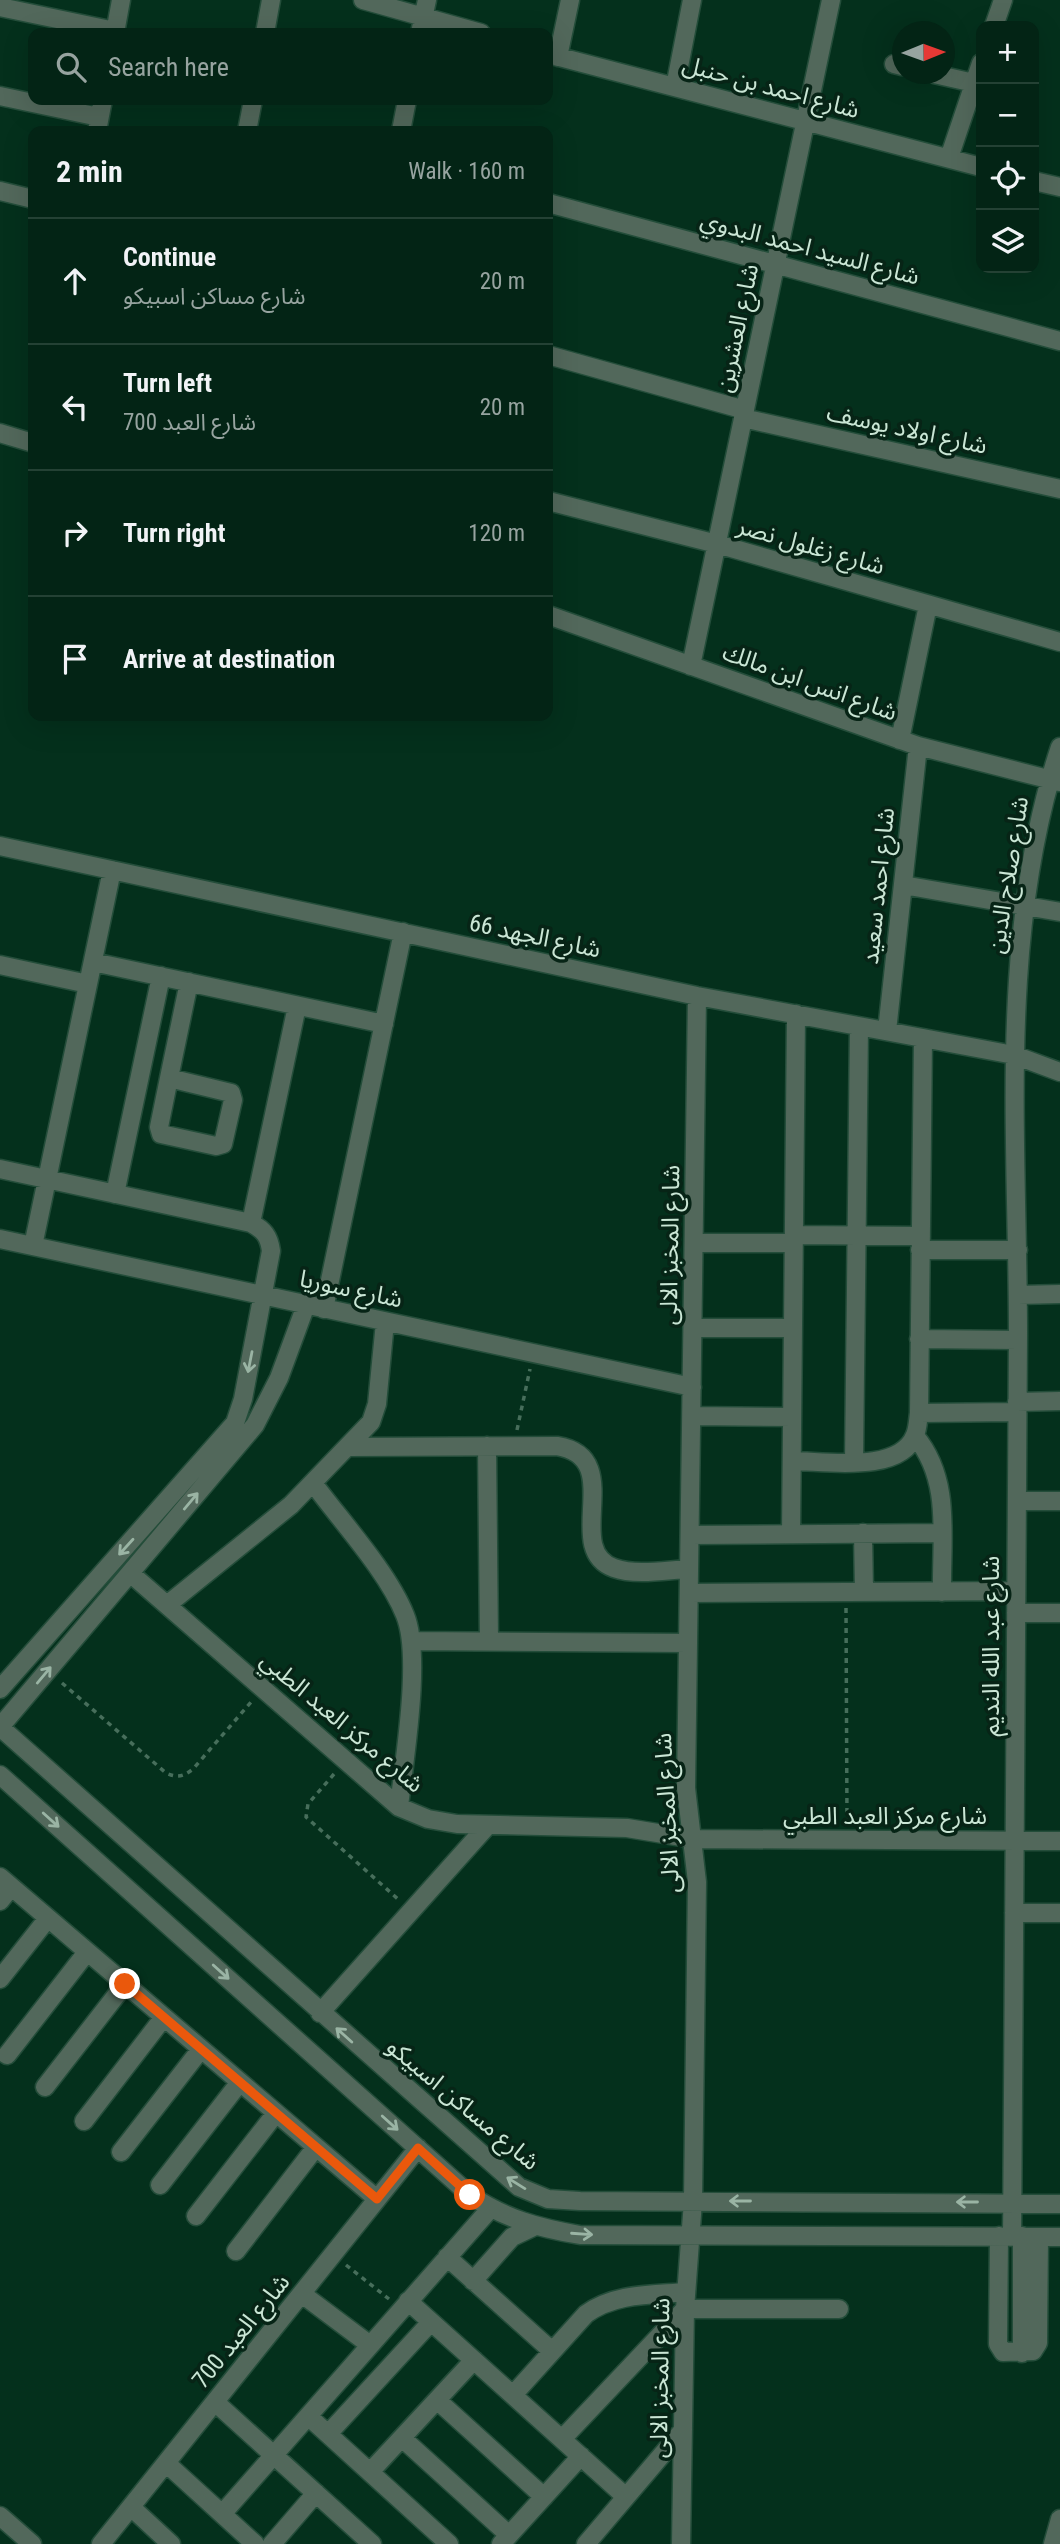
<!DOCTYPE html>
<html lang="en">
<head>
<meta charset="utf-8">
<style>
	body { margin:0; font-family:"Roboto Condensed","Noto Sans Arabic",sans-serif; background:#0d2c1e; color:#f1f3f6 }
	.controls { position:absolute; right:21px; top:21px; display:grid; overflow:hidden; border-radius:14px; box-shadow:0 7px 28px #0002 }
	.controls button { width:63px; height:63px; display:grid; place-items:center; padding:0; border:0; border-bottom:2px solid #244134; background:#032415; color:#f1f3f6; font:35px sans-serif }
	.compass { position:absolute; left:892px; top:21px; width:63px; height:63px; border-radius:50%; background:#032415; box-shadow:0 7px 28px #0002; rotate:89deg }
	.stop { position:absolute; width:21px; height:21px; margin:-16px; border:5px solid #ea580c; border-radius:50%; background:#fff }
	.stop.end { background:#ea580c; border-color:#fff; box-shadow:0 2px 7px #0008 }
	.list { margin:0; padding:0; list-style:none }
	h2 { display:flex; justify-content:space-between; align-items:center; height:91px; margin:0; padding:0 28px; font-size:30px }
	h2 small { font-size:23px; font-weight:400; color:#97a4a0 }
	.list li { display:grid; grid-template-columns:46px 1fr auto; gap:21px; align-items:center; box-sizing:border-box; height:126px; padding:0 28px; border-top:2px solid #244134 }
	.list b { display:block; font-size:26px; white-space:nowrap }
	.list p { margin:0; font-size:23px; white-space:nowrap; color:#97a4a0 }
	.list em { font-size:23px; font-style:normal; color:#97a4a0 }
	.icon { flex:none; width:38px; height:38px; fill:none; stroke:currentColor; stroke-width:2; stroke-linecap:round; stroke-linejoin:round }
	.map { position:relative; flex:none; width:1060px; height:2544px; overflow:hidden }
	.search { position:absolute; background:#032415; box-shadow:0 7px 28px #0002; left:28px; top:28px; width:525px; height:77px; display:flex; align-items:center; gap:18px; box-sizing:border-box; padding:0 24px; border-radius:14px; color:#97a4a0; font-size:26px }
	.panel { position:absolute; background:#032415; box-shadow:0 7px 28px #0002; left:28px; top:126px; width:525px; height:595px; border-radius:14px }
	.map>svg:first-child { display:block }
</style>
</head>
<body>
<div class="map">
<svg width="1060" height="2544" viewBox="0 0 1060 2544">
	<rect width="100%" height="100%" fill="#04301c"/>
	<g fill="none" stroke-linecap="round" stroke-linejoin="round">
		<g stroke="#244d3a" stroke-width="21">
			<path id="minor" d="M 363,0 L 481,33
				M 0,7 L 115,31
				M 994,26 L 1003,0
				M 115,33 L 121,0
				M 265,33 L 271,0
				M 420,33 L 427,0
				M 548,54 L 981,167
				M 558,57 L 570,0
				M 894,64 L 902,66
				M 934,74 L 974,83
				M 675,87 L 692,0
				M 0,96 L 99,117
				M 97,131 L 103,100
				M 247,131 L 253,100
				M 401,131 L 407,100
				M 949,158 L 981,63
				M 1034,181 L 1060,187
				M 0,191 L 33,199
				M 548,203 L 1060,341
				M 548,355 L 745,410
				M 743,418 L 1060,489
				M 0,433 L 33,443
				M 548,501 L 717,544 L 1060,642
				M 548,615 L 918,746 L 1060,782
				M 691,666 L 831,0
				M 900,740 L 928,605
				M 0,846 L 697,996 L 1014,1055 L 1060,1072
				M 903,885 L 1060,912
				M 93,962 L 384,1024
				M 0,965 L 88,984
				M 887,1031 L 918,746
				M 169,1078 L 159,1127 L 161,1134 L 216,1146 L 223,1144 L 233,1100 L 231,1093 L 169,1078 L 189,982
				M 0,1169 L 251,1223 C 264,1230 269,1236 271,1251 L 243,1399 L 235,1423 L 0,1689
				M 115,1194 L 161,976
				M 251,1223 L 297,1006
				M 794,1235 L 921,1236
				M 0,1239 L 692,1387
				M 694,1243 L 794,1243
				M 33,1246 L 112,870
				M 920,1250 L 1018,1250
				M 1018,1295 L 1060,1294
				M 324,1309 L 403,932
				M 693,1328 L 793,1328
				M 919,1339 L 1018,1340
				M 1017,1402 L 1060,1401
				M 919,1413 L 1017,1412
				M 692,1416 L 792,1417
				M 915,1436 C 952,1480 941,1537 942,1592
				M 487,1446 L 489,1641
				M 347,1447 L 557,1446 C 628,1457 561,1549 614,1568 C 637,1576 666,1570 689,1569
				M 792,1461 C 826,1461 900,1474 915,1435 C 918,1428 918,1419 919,1413 L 923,1038
				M 854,1462 L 859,1026
				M 313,1483 C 341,1521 388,1572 405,1615 C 422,1656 404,1760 399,1807
				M 1017,1501 L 1060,1501
				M 863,1533 L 864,1592
				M 791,1534 L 796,1014
				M 690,1535 L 941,1533
				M 130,1573 L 399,1807 L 428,1819 L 457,1824 L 627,1828 L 694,1839 L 1060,1841
				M 689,1593 L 1016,1591
				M 167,1605 L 291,1505 L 371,1422 L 377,1404 L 385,1322
				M 1016,1613 L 1060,1613
				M 412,1641 L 688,1643
				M 0,1727 L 519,2187 L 548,2199 L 580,2201 L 1060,2204
				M 0,1727 L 255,1425 L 279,1378 L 306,1305
				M 0,1775 L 470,2195 C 505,2219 539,2228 580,2235 L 1060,2237
				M 0,1877 L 377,2199
				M 0,1901 L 11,1887
				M 1014,1913 L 1060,1913
				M 0,1979 L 48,1918
				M 320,2013 L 488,1825
				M 7,2055 L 87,1952
				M 45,2087 L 125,1984
				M 84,2121 L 164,2017
				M 121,2152 L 201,2049
				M 160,2185 L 240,2082
				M 196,2216 L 276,2113
				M 999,2236 L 998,2344 L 1003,2352 L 1033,2351 L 1038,2343 L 1039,2237
				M 1012,2236 C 1015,1936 1016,1636 1018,1335 C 1018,1139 997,937 1060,747
				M 236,2251 L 316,2147
				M 447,2257 L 552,2351
				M 473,2281 L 512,2237 L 533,2227
				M 302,2294 L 370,2345
				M 408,2301 L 626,2497
				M 1022,2353 L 1022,2236
				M 513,2395 L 586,2314 C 615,2293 651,2295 686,2292
				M 437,2400 L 544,2497
				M 215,2402 L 372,2544
				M 308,2416 L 449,2544
				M 328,2434 L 431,2322
				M 402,2438 L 509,2535
				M 562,2439 L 685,2309 L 839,2309
				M 166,2463 L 255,2544
				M 370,2472 L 474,2360
				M 131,2507 L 171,2544
				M 222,2514 L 490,2209
				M 0,2516 L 32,2544
				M 101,2544 L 418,2148
				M 272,2544 L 316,2493
				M 501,2544 L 581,2456
				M 586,2544 L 683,2430
				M 681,2544 L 685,2309 L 693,2201 L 697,1882 L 686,1788 L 697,996
				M 1053,2544 L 1060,2519"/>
		</g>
		<path stroke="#476e5b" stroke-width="3.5" stroke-dasharray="5 5" stroke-linecap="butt" d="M 517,1430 L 530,1369
			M 846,1608 L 847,1821
			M 62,1683 L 166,1773 C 177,1778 183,1777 193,1769 L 252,1701
			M 334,1774 L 308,1804 L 306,1817 L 399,1900
			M 346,2265 L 389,2299"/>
		<use href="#minor" stroke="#52685b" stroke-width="18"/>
	</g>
	<defs><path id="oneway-shaft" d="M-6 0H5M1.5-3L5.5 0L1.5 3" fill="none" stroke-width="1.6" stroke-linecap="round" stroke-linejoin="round" transform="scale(1.75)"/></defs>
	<g stroke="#9ab4a4">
		<use href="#oneway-shaft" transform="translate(250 1362) rotate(101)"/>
		<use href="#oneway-shaft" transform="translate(191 1501) rotate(-50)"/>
		<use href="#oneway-shaft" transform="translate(126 1547) rotate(132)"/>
		<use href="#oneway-shaft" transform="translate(44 1675) rotate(-50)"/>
		<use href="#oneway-shaft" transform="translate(51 1820) rotate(42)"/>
		<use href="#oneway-shaft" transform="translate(221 1972) rotate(42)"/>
		<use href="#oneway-shaft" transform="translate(344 2035) rotate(-138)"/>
		<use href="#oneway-shaft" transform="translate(390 2123) rotate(42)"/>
		<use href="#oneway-shaft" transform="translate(516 2183) rotate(-148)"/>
		<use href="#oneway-shaft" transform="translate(740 2201) rotate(-180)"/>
		<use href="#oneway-shaft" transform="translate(967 2202) rotate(-180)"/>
		<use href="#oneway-shaft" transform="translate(582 2234) rotate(4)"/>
	</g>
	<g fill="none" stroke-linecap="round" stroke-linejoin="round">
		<path stroke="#ea580c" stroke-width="9" d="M 125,1984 L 377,2199 L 418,2148 L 470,2195"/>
	</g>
	<g text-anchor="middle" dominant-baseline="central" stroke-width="7" stroke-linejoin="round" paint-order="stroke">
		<g font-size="24" fill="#cae6d5" stroke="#072416">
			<text transform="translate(771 87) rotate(15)">شارع احمد بن حنبل</text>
			<text transform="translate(810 248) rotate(15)">شارع السيد احمد البدوي</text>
			<text transform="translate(737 328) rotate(-78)">شارع العشرين</text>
			<text transform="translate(907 429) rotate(12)">شارع اولاد يوسف</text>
			<text transform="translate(811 546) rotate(16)">شارع زغلول نصر</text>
			<text transform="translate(810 682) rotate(20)">شارع انس ابن مالك</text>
			<text transform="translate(1008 875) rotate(-81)">شارع صلاح الدين</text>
			<text transform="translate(878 886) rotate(-84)">شارع احمد سعيد</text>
			<text transform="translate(535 936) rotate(12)">شارع الجهد 66</text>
			<text transform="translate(670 1245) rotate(-89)">شارع المخبز الالى</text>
			<text transform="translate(351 1289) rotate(12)">شارع سوريا</text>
			<text transform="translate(991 1646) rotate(-90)">شارع عبد الله النديم</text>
			<text transform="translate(342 1722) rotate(40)">شارع مركز العبد الطبي</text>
			<text transform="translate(667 1813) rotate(-93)">شارع المخبز الالى</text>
			<text x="885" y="1816">شارع مركز العبد الطبي</text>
			<text transform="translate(463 2104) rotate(40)">شارع مساكن اسبيكو</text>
			<text transform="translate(241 2331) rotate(-51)">شارع العبد 700</text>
			<text transform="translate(660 2378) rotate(-89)">شارع المخبز الالى</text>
		</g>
	</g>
</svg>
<div class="controls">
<button>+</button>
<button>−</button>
<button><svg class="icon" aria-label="locate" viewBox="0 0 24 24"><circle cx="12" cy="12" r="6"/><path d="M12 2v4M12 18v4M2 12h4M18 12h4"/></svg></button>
<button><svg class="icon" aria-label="layers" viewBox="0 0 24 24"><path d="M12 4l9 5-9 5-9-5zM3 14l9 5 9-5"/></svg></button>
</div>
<svg class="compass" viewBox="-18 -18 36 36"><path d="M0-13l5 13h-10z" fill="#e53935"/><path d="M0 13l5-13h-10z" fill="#97a4a0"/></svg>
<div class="stop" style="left:470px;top:2195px"></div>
<div class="stop end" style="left:125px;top:1984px"></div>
<div class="search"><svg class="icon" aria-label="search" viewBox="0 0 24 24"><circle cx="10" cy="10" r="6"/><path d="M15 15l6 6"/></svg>Search here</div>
<section class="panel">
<h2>2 min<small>Walk · 160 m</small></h2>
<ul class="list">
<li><svg class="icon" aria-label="ahead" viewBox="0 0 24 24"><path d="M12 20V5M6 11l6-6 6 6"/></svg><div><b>Continue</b><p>شارع مساكن اسبيكو</p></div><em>20 m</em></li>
<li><svg class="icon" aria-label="left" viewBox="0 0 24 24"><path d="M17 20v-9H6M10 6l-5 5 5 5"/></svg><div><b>Turn left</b><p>شارع العبد 700</p></div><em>20 m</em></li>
<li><svg class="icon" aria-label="right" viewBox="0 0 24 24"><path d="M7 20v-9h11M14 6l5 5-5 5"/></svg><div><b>Turn right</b></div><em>120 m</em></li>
<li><svg class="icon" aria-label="arrive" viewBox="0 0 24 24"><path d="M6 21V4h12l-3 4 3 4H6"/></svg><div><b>Arrive at destination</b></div></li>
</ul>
</section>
</div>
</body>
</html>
